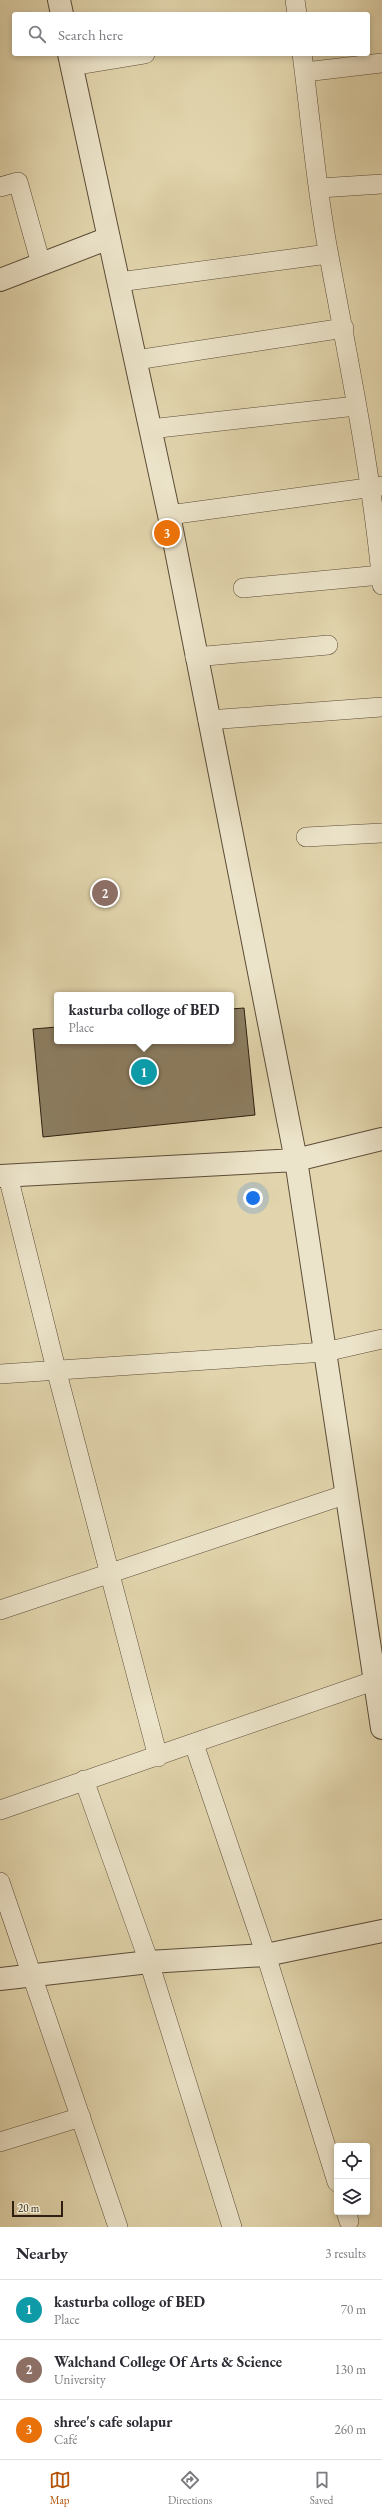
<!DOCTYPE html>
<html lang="en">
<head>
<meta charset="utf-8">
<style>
	body { margin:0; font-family:"EB Garamond",serif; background:#f7f7f7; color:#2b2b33 }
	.controls { position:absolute; right:12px; bottom:12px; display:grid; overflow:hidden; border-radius:4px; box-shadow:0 2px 6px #0003 }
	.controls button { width:36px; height:36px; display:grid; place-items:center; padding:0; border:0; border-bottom:1px solid #e1e1e2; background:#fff; color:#2b2b33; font:20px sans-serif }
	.scale { position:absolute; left:12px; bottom:10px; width:51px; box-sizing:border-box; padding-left:4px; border:2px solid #2e1f11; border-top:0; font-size:11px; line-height:14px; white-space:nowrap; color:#2e1f11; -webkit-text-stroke:3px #ece4ca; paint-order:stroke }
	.you { position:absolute; left:253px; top:1198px; width:14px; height:14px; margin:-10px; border:3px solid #fff; border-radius:50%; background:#1a73e8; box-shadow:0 0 0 6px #1a73e833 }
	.badge { display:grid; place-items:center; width:26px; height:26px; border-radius:50%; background:#b45309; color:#fff; font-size:13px; font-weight:700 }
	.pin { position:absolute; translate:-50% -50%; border:2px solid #fff; box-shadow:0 1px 4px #0006 }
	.popup { position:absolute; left:54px; top:992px; width:180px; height:52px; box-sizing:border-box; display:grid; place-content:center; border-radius:4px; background:#fff; filter:drop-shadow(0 1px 3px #0005); font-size:13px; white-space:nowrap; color:#7c7c81 }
	.popup b { font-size:15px; color:#2b2b33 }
	.popup::after { content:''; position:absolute; left:50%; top:100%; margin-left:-8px; border:8px solid transparent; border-top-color:#fff }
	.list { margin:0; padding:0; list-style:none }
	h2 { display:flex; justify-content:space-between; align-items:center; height:52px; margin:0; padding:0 16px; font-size:17px }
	h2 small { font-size:13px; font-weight:400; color:#7c7c81 }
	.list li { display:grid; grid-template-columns:26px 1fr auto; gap:12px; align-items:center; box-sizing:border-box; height:60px; padding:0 16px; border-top:1px solid #e1e1e2 }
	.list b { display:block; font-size:15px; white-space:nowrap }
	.list p { margin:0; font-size:13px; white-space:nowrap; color:#7c7c81 }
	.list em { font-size:13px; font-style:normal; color:#7c7c81 }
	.icon { flex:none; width:22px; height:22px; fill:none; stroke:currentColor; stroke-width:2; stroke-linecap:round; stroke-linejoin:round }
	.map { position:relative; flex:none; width:382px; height:2227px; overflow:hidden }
	.search { position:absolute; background:#fff; box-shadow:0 2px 6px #0003; left:12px; right:12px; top:12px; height:44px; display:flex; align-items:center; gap:10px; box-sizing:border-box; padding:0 14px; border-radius:4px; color:#7c7c81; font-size:15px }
	.sheet { height:232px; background:#fff }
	nav { display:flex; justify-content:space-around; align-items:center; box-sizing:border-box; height:56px; border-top:1px solid #e1e1e2; background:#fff; font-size:11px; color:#7c7c81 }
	nav a { display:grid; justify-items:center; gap:2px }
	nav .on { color:#b45309 }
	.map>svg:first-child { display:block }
</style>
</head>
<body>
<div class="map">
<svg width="382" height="2227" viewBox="0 0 382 2227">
	<rect width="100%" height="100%" fill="#e2d5ad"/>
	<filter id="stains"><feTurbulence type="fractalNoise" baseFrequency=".005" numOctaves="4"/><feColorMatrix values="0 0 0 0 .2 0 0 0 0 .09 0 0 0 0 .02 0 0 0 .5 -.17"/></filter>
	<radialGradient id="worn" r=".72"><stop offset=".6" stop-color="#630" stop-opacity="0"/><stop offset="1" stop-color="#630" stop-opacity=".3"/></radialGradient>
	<path fill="#8c7e62" stroke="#2e1f11" d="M 244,1008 L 255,1115 L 43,1137 L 33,1029 L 57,1027 L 57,1041 L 231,1041 L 231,1009 Z"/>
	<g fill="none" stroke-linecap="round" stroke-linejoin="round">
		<g stroke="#5b4c38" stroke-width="20">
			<path id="minor" d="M 295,0 L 297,14
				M 302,54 C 311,121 316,189 329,256 C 349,364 372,474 382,585
				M 72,66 L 145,54
				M 305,72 L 382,63
				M 0,187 L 18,182 L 41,264
				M 320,188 L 382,184
				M 119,282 L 328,254
				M 136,360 L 344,328
				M 150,429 L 356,406
				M 169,515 L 382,486
				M 243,588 L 381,575
				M 195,657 L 328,645
				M 208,720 L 382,707
				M 306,837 L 382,833
				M 8,1176 L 56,1369 L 158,1757
				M 0,1374 L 325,1352 L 382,1339
				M 0,1610 L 347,1494
				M 194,1744 L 266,1955 L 337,2182
				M 84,1780 L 149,1962 L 232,2227
				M 0,1810 L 382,1678
				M 0,1882 L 118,2227
				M 0,2142 L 81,2117
				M 346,2212 L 349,2221"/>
		</g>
		<g stroke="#5b4c38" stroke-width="24">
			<path id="tertiary" d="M 59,0 L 62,14
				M 69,54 L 169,515 L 296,1160 L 382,1728
				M 0,280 L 109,238
				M 0,1176 L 296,1160 L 382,1139
				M 0,1979 L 149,1962 L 266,1955 L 382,1931"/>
		</g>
		<use href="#minor" stroke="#ece4ca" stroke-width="19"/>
		<use href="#tertiary" stroke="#ece4ca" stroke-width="22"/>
	</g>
	<rect width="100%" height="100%" filter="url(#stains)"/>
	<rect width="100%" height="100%" fill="url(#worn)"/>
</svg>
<div class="controls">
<button><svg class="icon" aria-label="locate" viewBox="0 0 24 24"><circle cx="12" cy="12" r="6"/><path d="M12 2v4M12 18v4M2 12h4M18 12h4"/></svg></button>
<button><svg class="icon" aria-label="layers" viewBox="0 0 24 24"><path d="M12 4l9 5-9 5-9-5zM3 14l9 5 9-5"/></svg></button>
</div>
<div class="scale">20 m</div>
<div class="you"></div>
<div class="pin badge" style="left:144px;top:1072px;background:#0f9aa8">1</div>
<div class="popup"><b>kasturba colloge of BED</b>Place</div>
<div class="pin badge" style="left:105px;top:893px;background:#8d6e63">2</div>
<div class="pin badge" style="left:167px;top:533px;background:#e8710a">3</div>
<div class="search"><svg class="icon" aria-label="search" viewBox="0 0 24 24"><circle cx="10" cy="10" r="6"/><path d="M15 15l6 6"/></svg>Search here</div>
</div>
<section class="sheet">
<h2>Nearby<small>3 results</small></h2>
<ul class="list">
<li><span class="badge" style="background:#0f9aa8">1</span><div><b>kasturba colloge of BED</b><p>Place</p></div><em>70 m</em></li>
<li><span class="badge" style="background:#8d6e63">2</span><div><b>Walchand College Of Arts &amp; Science</b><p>University</p></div><em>130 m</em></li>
<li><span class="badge" style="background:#e8710a">3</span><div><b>shree's cafe solapur</b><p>Café</p></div><em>260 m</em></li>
</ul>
</section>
<nav>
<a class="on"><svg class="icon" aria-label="map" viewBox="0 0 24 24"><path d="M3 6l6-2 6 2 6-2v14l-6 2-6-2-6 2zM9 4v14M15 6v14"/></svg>Map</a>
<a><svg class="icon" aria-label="directions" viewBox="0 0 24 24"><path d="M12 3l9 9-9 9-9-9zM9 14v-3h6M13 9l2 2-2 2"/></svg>Directions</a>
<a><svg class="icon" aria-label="saved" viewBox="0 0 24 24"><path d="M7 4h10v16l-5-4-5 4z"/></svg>Saved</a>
</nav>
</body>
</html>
